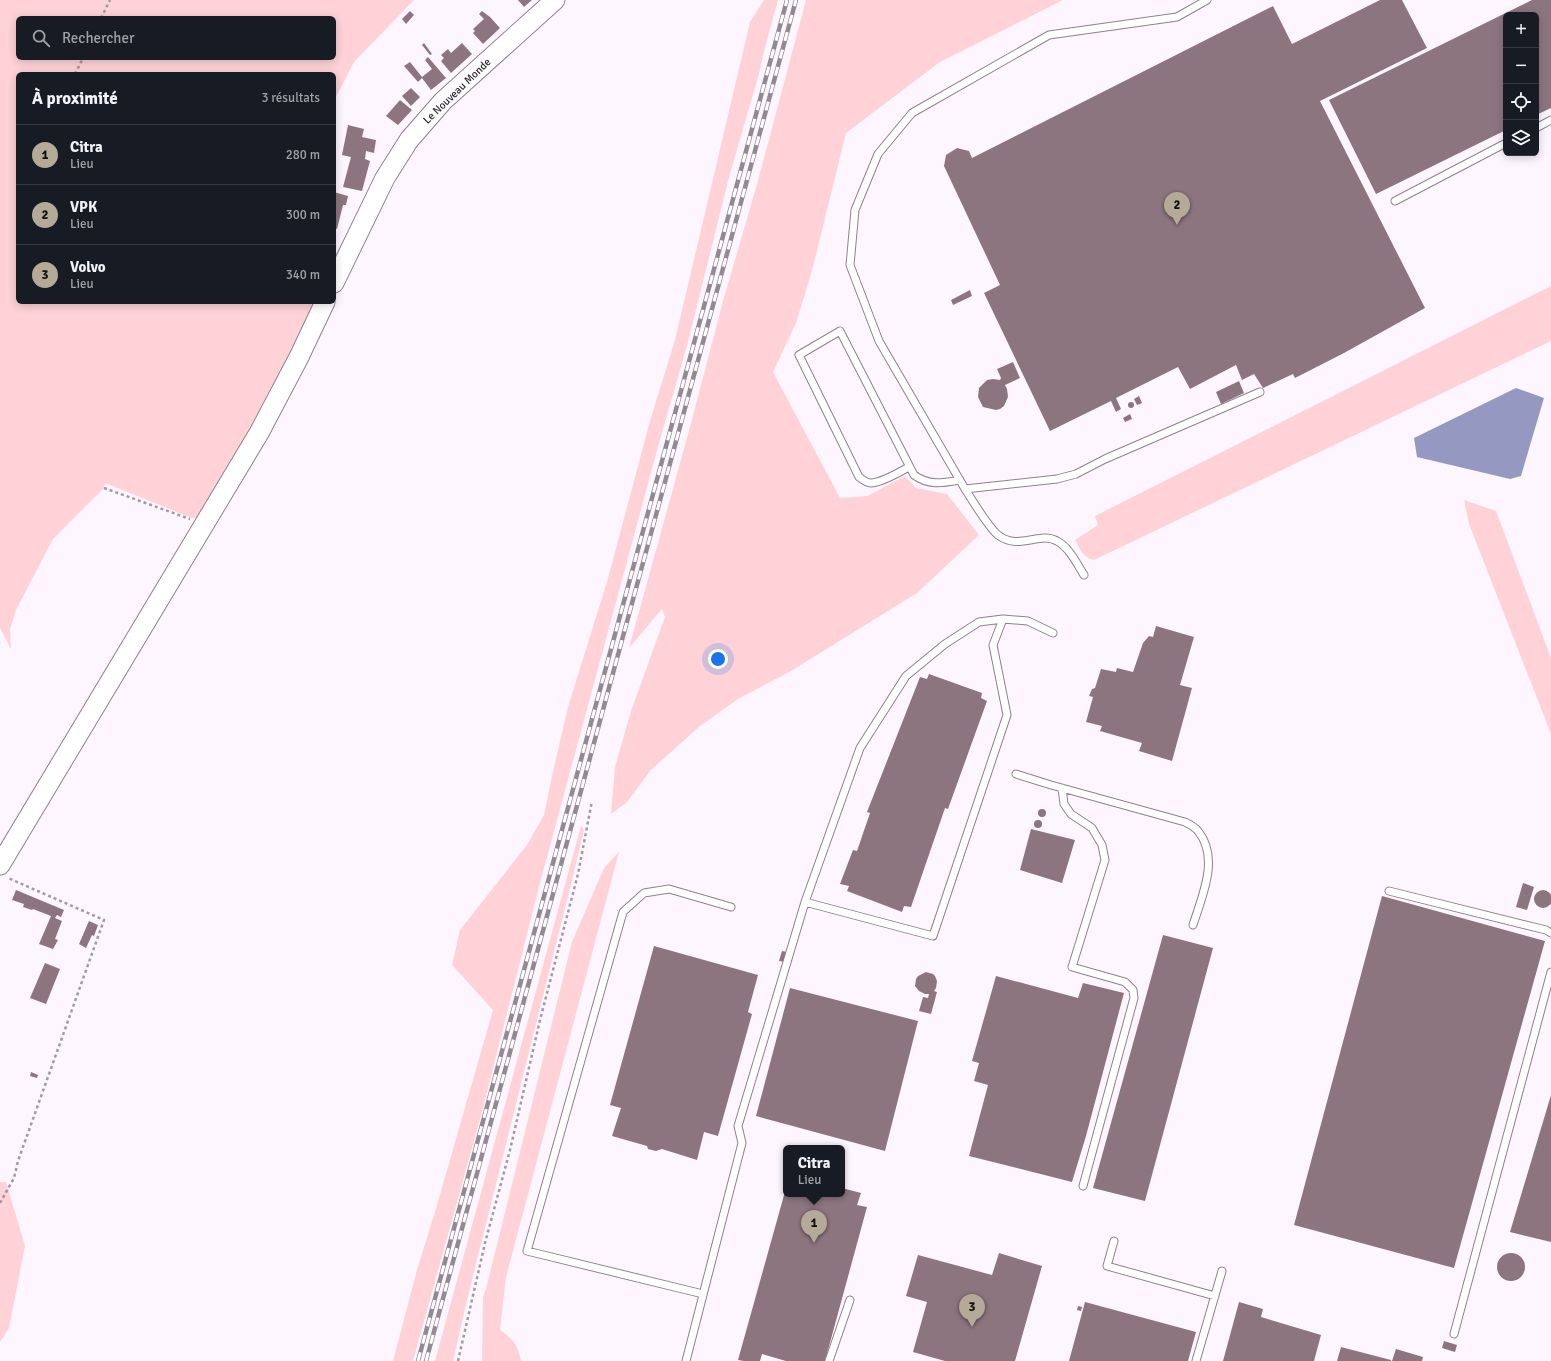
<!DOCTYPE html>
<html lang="fr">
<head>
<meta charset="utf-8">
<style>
	body { margin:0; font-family:Signika,sans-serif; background:#242831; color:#f1f3f6 }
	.controls { position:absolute; right:12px; top:12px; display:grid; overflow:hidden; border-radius:6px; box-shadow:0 2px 10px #0003 }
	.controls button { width:36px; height:36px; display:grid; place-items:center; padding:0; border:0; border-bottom:1px solid #363941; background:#171b24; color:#f1f3f6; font:20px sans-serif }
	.you { position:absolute; left:718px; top:659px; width:14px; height:14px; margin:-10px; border:3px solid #fff; border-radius:50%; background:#1a73e8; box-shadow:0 0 0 6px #1a73e833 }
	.badge { display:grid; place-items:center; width:26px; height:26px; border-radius:50%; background:#b5aa97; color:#111; font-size:13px; font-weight:700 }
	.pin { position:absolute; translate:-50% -33px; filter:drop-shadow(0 1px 2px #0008) }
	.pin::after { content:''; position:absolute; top:21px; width:14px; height:12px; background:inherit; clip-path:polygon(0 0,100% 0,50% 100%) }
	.popup { position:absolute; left:783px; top:1145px; width:62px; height:52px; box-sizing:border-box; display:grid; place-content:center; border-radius:6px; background:#171b24; filter:drop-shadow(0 1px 3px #0005); font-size:13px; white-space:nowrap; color:#9ea1a6 }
	.popup b { font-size:15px; color:#f1f3f6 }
	.popup::after { content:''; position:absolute; left:50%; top:100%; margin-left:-8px; border:8px solid transparent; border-top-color:#171b24 }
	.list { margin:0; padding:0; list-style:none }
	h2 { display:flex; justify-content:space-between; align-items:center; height:52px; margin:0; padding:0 16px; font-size:17px }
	h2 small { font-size:13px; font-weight:400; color:#9ea1a6 }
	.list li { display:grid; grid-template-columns:26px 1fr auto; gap:12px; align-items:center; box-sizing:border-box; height:60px; padding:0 16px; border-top:1px solid #363941 }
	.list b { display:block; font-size:15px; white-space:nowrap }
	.list p { margin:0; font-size:13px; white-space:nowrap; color:#9ea1a6 }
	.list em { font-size:13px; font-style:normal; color:#9ea1a6 }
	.icon { flex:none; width:22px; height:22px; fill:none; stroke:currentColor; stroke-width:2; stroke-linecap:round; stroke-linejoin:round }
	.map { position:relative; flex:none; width:1551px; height:1361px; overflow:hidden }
	.search { position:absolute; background:#171b24; box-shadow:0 2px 10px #0003; left:16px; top:16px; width:320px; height:44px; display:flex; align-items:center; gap:10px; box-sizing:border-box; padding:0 14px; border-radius:6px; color:#9ea1a6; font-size:15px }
	.panel { position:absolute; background:#171b24; box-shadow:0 2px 10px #0003; left:16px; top:72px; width:320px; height:232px; border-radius:6px }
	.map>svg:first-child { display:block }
</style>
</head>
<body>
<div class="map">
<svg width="1551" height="1361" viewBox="0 0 1551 1361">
	<rect width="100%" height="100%" fill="#fef6fe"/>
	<path fill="#fed2d7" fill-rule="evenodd" d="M 0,0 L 414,0 L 354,62 L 334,101 L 334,74 L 18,74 L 18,302 L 318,302 L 279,379 L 201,518 L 192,518 L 105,483 L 104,488 L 53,539 L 16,610 L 10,629 L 11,649 L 0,628 ZM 18,18 L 334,18 L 334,58 L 18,58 Z
		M 764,0 L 778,0 L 763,55 L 759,74 L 729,177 L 688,342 L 659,443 L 540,883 L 482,1112 L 413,1361 L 393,1361 L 417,1270 L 437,1205 L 493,1010 L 452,965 L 460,930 L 527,845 L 544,815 L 552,776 L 568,707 L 607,582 L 650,421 L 675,340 L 750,22 Z
		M 806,0 L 1063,0 L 940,62 L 846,133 L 812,271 L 796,323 L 773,372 L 840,498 L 867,496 L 905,476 L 916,488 L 947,494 L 979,535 L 917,593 L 791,671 L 738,699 L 700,726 L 651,770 L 627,802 L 611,814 L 615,767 L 631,711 L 665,617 L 662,609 L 629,648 L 690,427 L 723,301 L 756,188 Z
		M 1551,286 L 1551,341 L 1094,560 C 1082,557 1081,550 1075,540 L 1098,525 L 1095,516 Z
		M 1464,500 L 1496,511 L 1551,658 L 1551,734 L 1469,524 Z
		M 581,826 L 584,830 L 573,876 L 467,1300 L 453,1361 L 435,1361 Z
		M 619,852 L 506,1277 L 500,1330 C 513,1339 518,1345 521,1361 L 482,1361 L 483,1297 L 486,1289 L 572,942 L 604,868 Z
		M 0,1182 L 6,1182 L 25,1246 L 9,1328 L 0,1342 Z"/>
	<path fill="#9599c2" d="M 1516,388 L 1544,398 L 1521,476 L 1510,479 L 1417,457 L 1414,438 Z"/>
	<path fill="#8d7580" d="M 518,0 L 532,0 L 524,7 Z
		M 1380,0 L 1402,0 L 1427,48 L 1320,101 L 1425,308 L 1344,353 L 1295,378 L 1293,374 L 1263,388 L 1254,374 L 1242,380 L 1236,365 L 1190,389 L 1178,367 L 1116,398 L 1121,409 L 1116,412 L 1111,401 L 1050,431 L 984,293 L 1000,285 L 944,166 L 946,155 L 957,148 L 969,151 L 972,158 L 1273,6 L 1292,44 Z
		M 1532,0 L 1551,0 L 1551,108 L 1536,115 L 1536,15 L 1506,15 L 1506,130 L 1376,194 L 1329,100 Z
		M 410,11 L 414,15 L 406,24 L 402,19 Z
		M 482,11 L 490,17 L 500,28 L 483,44 L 473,33 L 475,31 L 473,29 L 484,19 L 479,14 Z
		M 424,43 L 432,54 L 430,55 L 422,45 Z
		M 462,43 L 472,54 L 451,73 L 441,61 L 444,58 L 441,55 L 448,49 L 451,53 Z
		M 428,57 L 446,78 L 431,90 L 422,78 L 418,82 L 404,66 L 410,62 L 422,77 L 432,69 L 425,60 Z
		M 411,88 L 420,97 L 411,106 L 402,96 Z
		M 400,100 L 412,110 L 398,125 L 386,116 Z
		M 348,125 L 364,129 L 362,137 L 376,140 L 374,153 L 366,151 L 365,159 L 370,161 L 362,191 L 343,187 L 351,157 L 342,155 Z
		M 334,192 L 348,196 L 346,205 L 343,205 L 337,229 L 334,228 Z
		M 970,290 L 972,296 L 953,305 L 951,300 Z
		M 1013,362 L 1020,378 L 1005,385 L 1007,389 L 1008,397 L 1004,406 L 1000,409 L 996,410 L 983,407 L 978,397 L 979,388 L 987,380 L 993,379 L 1000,380 L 1001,378 L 997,369 Z
		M 1239,381 L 1244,393 L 1221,404 L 1216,392 Z
		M 1139,396 L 1142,403 L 1137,405 L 1134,399 Z
		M1128 405a3 3 0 1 1 6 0a3 3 0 1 1-6 0Z
		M 1130,414 L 1132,419 L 1125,422 L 1123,418 Z
		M 1156,626 L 1194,637 L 1180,685 L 1192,688 L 1172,761 L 1139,751 L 1142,743 L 1100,731 L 1102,726 L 1086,722 L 1093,697 L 1089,696 L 1092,689 L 1095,688 L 1101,669 L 1116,672 L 1117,668 L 1133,672 L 1143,643 L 1149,636 L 1153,637 Z
		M 929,674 L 982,693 L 981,698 L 987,701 L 948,809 L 945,808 L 911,907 L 904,906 L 902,912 L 847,891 L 849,886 L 840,884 L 853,850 L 857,851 L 870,813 L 867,812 L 920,677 L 927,679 Z
		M1038 813a4 4 0 1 1 8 0a4 4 0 1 1-8 0Z
		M1034 824a4 4 0 1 1 8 0a4 4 0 1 1-8 0Z
		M 1031,829 L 1075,840 L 1062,883 L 1020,870 Z
		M 1523,883 L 1534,887 L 1527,910 L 1516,907 Z
		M1534 899a9 9 0 1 1 18 0a9 9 0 1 1-18 0Z
		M 16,890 L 64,910 L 61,917 L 57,915 L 55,918 L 62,921 L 55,939 L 58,940 L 53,949 L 39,944 L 51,916 L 33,909 L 32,910 L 23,907 L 24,904 L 12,900 Z
		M 1382,896 L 1545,941 L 1454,1268 L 1294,1225 Z
		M 89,921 L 98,925 L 94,936 L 92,935 L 86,948 L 79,944 Z
		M 1163,935 L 1213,948 L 1145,1201 L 1093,1188 Z
		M 654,946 L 758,975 L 748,1012 L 752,1014 L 718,1136 L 704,1132 L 697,1160 L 662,1149 L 656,1151 L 648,1149 L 647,1146 L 612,1136 L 621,1108 L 610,1105 Z
		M 782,951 L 787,952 L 785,962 L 779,961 Z
		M 45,963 L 60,969 L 46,1004 L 30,998 Z
		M 926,972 L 933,974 L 935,976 L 937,981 L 936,988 L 934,991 L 937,992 L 931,1014 L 919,1011 L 923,997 L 928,998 L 929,994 L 925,994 L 919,991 L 915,986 L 916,979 L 918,976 Z
		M 996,976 L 1078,998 L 1083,983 L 1124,993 L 1086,1136 L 1072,1182 L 969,1156 L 988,1085 L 974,1081 L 979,1063 L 972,1061 Z
		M 790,988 L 918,1021 L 885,1151 L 756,1116 Z
		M 31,1072 L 38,1075 L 37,1078 L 30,1076 Z
		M 1551,1095 L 1551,1242 L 1510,1232 Z
		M 786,1188 L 786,1194 L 842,1194 L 842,1188 L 861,1193 L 857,1205 L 867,1207 L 825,1361 L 786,1361 L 762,1354 L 760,1361 L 744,1361 L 738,1360 Z
		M 999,1253 L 1042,1266 L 1015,1361 L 945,1361 L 913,1352 L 927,1302 L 906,1296 L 918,1255 L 992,1275 Z
		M1497 1267a14 14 0 1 1 28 0a14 14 0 1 1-28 0Z
		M 1085,1302 L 1196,1332 L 1188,1361 L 1069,1361 Z
		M 1239,1302 L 1263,1309 L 1261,1317 L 1321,1335 L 1314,1361 L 1223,1361 Z
		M 1078,1306 L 1082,1307 L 1081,1311 L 1077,1310 Z
		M 1444,1341 L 1457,1345 L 1455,1352 L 1442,1348 Z
		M 1341,1347 L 1391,1360 L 1391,1361 L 1337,1361 Z
		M 1396,1349 L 1423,1357 L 1422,1361 L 1392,1361 Z"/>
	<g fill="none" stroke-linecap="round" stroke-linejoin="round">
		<g stroke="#917f91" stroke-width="9">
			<path id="lane" d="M 1536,128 L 1551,120
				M 1395,201 L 1506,143
				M 909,467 C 900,472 881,483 871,483 C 866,483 863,480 859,477 L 799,355 L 840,331 L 914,475 C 929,486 943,483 960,480
				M 965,489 L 1057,479 L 1076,474 L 1105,459 L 1260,392
				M 1084,575 C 1077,564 1069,547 1057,541 C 1039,531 1019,551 998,535 C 988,527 973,501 965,489 L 879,341 L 850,265 L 855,210 L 878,154 L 912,113 L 1049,35 L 1177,17 L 1207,0
				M 1016,774 L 1051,785 L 1185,822 C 1189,824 1195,827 1198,831 C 1220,858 1202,896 1193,925
				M 1062,788 L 1064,804 L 1071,814 L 1092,828 L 1102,845 L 1105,860 L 1072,967 L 1125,982 L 1133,990 L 1134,998 L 1083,1186
				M 1389,891 L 1546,930 L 1551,933
				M 805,902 L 933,936 L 1007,715 L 993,645 L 1003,619
				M 1114,1241 L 1107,1266 L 1215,1296
				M 703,1294 L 527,1251 L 623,912 L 644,893 L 669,889 L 731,907
				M 1454,1334 L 1551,972
				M 686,1361 L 742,1143 L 738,1126 L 805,902 L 860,748 L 906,676 L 945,644 L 979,622 L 1003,619 L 1028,621 L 1053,633
				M 829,1361 L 850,1300
				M 1196,1361 L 1222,1271"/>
		</g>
		<g stroke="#917f91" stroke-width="21">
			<path id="secondary" d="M 334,283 L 385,178 L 409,140 L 443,101 L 555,0
				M 0,865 L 259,433 L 299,357 L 325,302"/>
		</g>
		<path stroke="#a19aa1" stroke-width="2.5" stroke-dasharray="3 3" stroke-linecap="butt" d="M 101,18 L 110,0
			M 75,74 L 83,58
			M 104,488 L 190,519
			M 0,1203 L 14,1178 L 18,1161 L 104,920 L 8,878
			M 458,1361 L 485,1243 L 510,1150 L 540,1020 L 578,874 L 592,801"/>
		<use href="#lane" stroke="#fff" stroke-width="7"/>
		<use href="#secondary" stroke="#fff" stroke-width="19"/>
		<g stroke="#918a91" stroke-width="4.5">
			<path id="rail" d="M 418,1361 L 787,0
				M 426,1361 L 796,0"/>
		</g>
		<use href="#rail" stroke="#fff" stroke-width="3" stroke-dasharray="9" stroke-linecap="butt"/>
	</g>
	<g text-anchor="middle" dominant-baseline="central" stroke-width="3.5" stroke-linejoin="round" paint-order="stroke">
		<g font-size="11" fill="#2e272e" stroke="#fff">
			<text transform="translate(457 91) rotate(-44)">Le Nouveau Monde</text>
		</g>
	</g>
</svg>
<div class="controls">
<button>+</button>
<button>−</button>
<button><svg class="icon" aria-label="locate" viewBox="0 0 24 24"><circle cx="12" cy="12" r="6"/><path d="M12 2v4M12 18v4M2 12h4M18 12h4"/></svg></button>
<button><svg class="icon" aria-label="layers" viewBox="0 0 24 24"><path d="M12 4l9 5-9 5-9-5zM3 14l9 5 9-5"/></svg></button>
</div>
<div class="you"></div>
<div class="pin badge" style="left:814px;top:1243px">1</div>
<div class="popup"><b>Citra</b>Lieu</div>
<div class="pin badge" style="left:1177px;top:225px">2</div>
<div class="pin badge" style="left:972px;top:1327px">3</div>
<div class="search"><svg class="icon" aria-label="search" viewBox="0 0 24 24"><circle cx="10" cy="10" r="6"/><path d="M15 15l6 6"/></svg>Rechercher</div>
<section class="panel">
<h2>À proximité<small>3 résultats</small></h2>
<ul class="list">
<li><span class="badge">1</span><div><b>Citra</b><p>Lieu</p></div><em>280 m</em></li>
<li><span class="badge">2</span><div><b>VPK</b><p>Lieu</p></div><em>300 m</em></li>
<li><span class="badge">3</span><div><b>Volvo</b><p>Lieu</p></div><em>340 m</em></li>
</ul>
</section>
</div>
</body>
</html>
